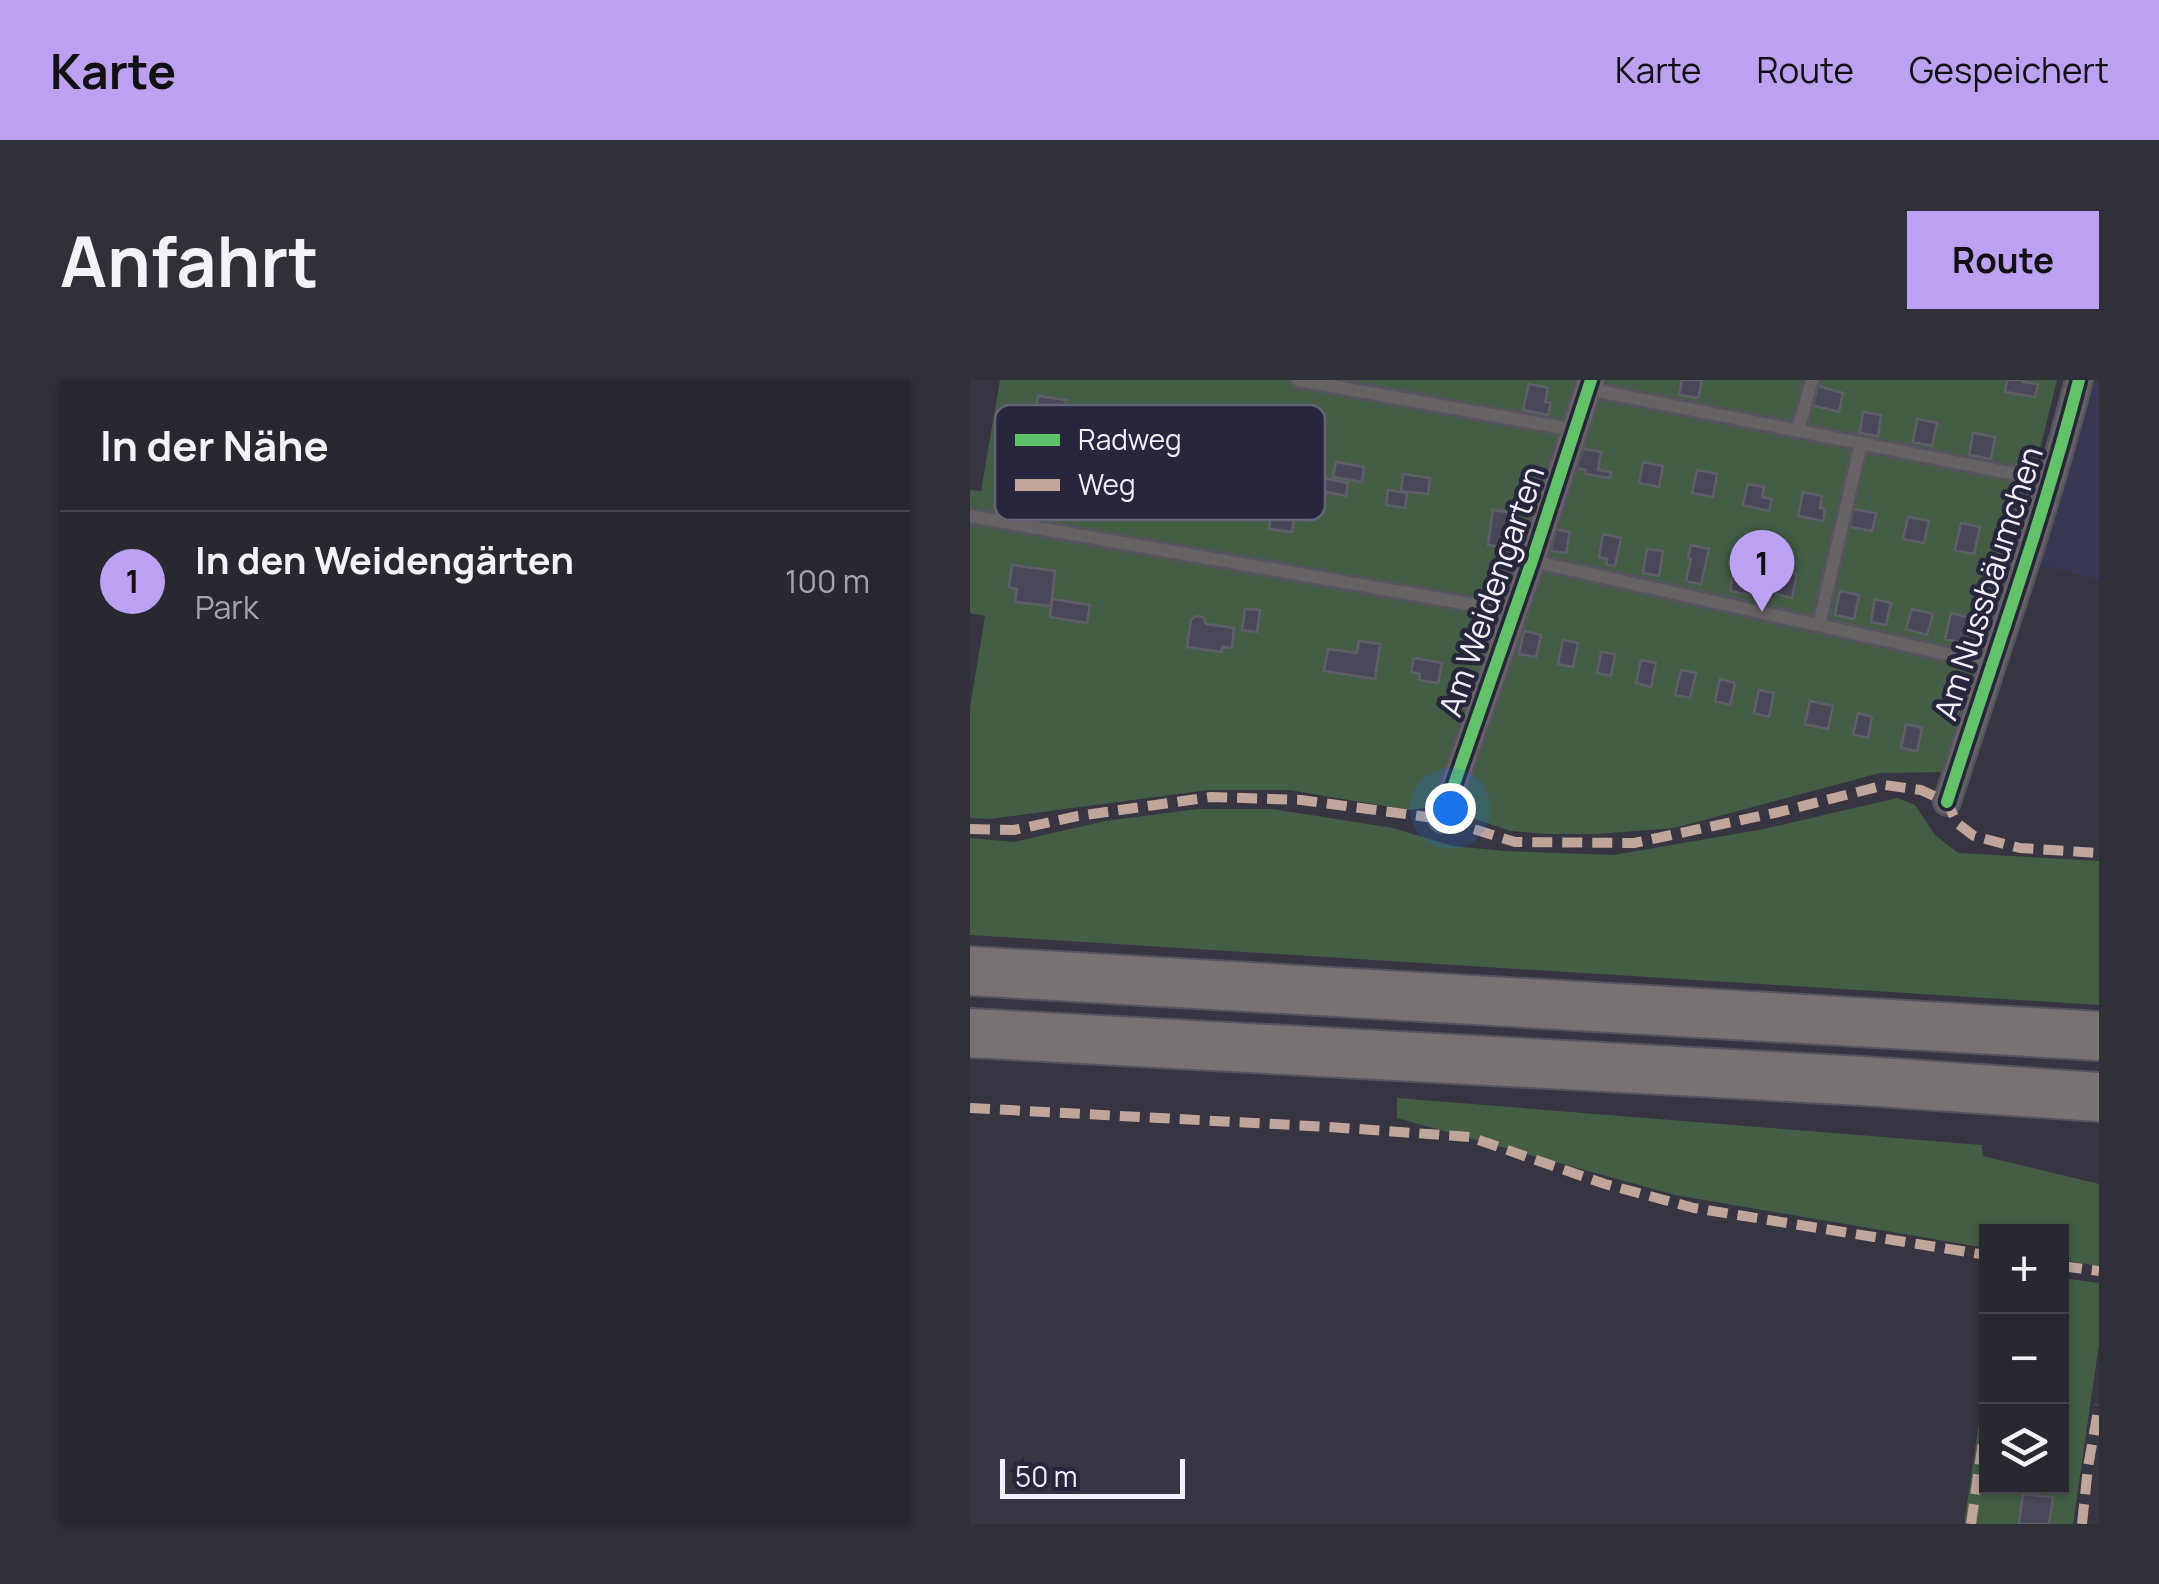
<!DOCTYPE html>
<html lang="de">
<head>
<meta charset="utf-8">
<style>
	body { margin:0; font-family:Manrope,sans-serif; background:#303039; color:#f1f3f6 }
	.controls { position:absolute; right:30px; bottom:30px; display:grid; overflow:hidden; border-radius:0px; box-shadow:0 2px 8px #0004 }
	.controls button { width:90px; height:90px; display:grid; place-items:center; padding:0; border:0; border-bottom:2px solid #44444d; background:#282831; color:#f1f3f6; font:50px sans-serif }
	.scale { position:absolute; left:30px; bottom:25px; width:185px; box-sizing:border-box; padding-left:10px; border:5px solid #f0f0ff; border-top:0; font-size:28px; line-height:35px; white-space:nowrap; color:#f0f0ff; -webkit-text-stroke:8px #27263c; paint-order:stroke }
	.you { position:absolute; left:480px; top:428px; width:35px; height:35px; margin:-25px; border:8px solid #fff; border-radius:50%; background:#1a73e8; box-shadow:0 0 0 15px #1a73e833 }
	.badge { display:grid; place-items:center; width:65px; height:65px; border-radius:50%; background:#bca0f2; color:#111; font-size:32px; font-weight:700 }
	.pin { position:absolute; translate:-50% -82px; filter:drop-shadow(0 2px 5px #0008) }
	.pin::after { content:''; position:absolute; top:52px; width:35px; height:30px; background:inherit; clip-path:polygon(0 0,100% 0,50% 100%) }
	.list { margin:0; padding:0; list-style:none }
	h2 { display:flex; justify-content:space-between; align-items:center; height:130px; margin:0; padding:0 40px; font-size:42px }
	h2 small { font-size:32px; font-weight:400; color:#a5a6ab }
	.list li { display:grid; grid-template-columns:65px 1fr auto; gap:30px; align-items:center; box-sizing:border-box; height:140px; padding:0 40px; border-top:2px solid #44444d }
	.list b { display:block; font-size:38px; white-space:nowrap }
	.list p { margin:0; font-size:32px; white-space:nowrap; color:#a5a6ab }
	.list em { font-size:32px; font-style:normal; color:#a5a6ab }
	.icon { flex:none; width:55px; height:55px; fill:none; stroke:currentColor; stroke-width:2; stroke-linecap:round; stroke-linejoin:round }
	.map { position:relative; flex:none; width:1129px; height:1144px; overflow:hidden; border-radius:0px }
	header { display:flex; align-items:center; gap:60px; box-sizing:border-box; height:140px; padding:0 50px; background:#bca0f2; color:#111 }
	header strong { font-size:48px }
	nav { display:flex; gap:55px; margin-inline-start:auto; font-size:35px }
	.intro { display:flex; align-items:center; justify-content:space-between; box-sizing:border-box; height:240px; padding:0 60px }
	h1 { margin:0; font-size:70px }
	.button { padding:25px 45px; border-radius:0px; background:#bca0f2; color:#111; font-size:35px; font-weight:700 }
	main { display:flex; gap:60px; padding:0 60px }
	aside { flex:1; background:#282831; border-radius:0px; box-shadow:0 2px 8px #0004 }
	.map>svg:first-child { display:block }
</style>
</head>
<body>
<header>
<strong>Karte</strong>
<nav><a>Karte</a><a>Route</a><a>Gespeichert</a></nav>
</header>
<div class="intro"><h1>Anfahrt</h1><a class="button">Route</a></div>
<main>
<aside>
<h2>In der Nähe<small></small></h2>
<ul class="list">
<li><span class="badge">1</span><div><b>In den Weidengärten</b><p>Park</p></div><em>100 m</em></li>
</ul>
</aside>
<div class="map">
<svg width="1129" height="1144" viewBox="0 0 1129 1144">
	<rect width="100%" height="100%" fill="#363541"/>
	<path fill="#393852" d="M 1118,0 L 1129,0 L 1129,201 L 1063,182 Z"/>
	<path fill="#445e46" d="M 30,0 L 614,0 L 471,411 L 456,428 L 438,430 L 319,410 L 238,410 L 20,439 L 0,438 L 0,328 L 15,236 L 0,233 L 0,110 L 11,111 Z
		M 630,0 L 1087,0 L 1044,176 L 980,392 L 910,393 L 704,448 L 628,454 L 577,454 L 541,451 L 504,439 L 494,398 L 541,284 L 570,183 Z
		M 927,418 L 945,425 L 965,455 L 988,473 L 1129,481 L 1129,625 L 0,555 L 0,458 L 44,462 L 135,441 L 228,429 L 302,429 L 423,448 L 483,466 L 534,471 L 644,475 L 794,449 Z
		M 427,718 L 1012,765 L 1013,776 L 1129,804 L 1129,886 L 1092,880 L 1092,852 L 1016,852 L 1016,868 L 705,815 L 427,738 Z
		M 1092,898 L 1129,903 L 1129,964 L 1103,1144 L 994,1144 L 1016,995 L 1016,1106 L 1092,1106 Z"/>
	<path fill="#494859" stroke="#5f5f69" stroke-width="2.5" d="M 712,0 L 732,0 L 728,18 L 709,15 Z
		M 1037,0 L 1052,0 L 1052,2 L 1068,4 L 1065,17 L 1035,12 Z
		M 559,4 L 578,8 L 575,22 L 581,23 L 578,35 L 553,30 Z
		M 847,6 L 873,13 L 869,32 L 842,25 Z
		M 68,16 L 96,20 L 92,50 L 64,46 Z
		M 893,32 L 911,35 L 908,56 L 890,53 Z
		M 947,39 L 967,43 L 962,66 L 943,62 Z
		M 1003,53 L 1025,57 L 1021,79 L 999,75 Z
		M 609,68 L 631,72 L 628,90 L 641,92 L 640,98 L 616,94 L 616,90 L 606,88 Z
		M 366,82 L 394,87 L 392,102 L 363,97 Z
		M 673,82 L 693,86 L 689,107 L 669,103 Z
		M 727,90 L 747,94 L 743,117 L 722,113 Z
		M 433,94 L 460,98 L 458,114 L 431,111 Z
		M 354,98 L 378,103 L 376,116 L 351,111 Z
		M 778,104 L 794,107 L 792,117 L 802,119 L 799,131 L 773,125 Z
		M 418,110 L 437,113 L 435,128 L 416,125 Z
		M 833,112 L 852,116 L 850,128 L 855,129 L 853,141 L 828,136 Z
		M 302,122 L 326,126 L 322,152 L 299,149 Z
		M 883,129 L 906,133 L 902,151 L 880,147 Z
		M 523,130 L 544,133 L 539,168 L 518,165 Z
		M 938,137 L 959,141 L 954,163 L 933,159 Z
		M 991,143 L 1010,147 L 1004,174 L 985,170 Z
		M 584,149 L 600,152 L 596,173 L 581,171 Z
		M 633,154 L 651,158 L 645,186 L 636,184 L 637,179 L 629,177 Z
		M 721,165 L 739,169 L 731,204 L 716,201 L 721,179 L 718,178 Z
		M 677,169 L 693,171 L 689,196 L 673,193 Z
		M 42,185 L 85,191 L 81,226 L 45,222 L 47,209 L 39,207 Z
		M 764,187 L 784,191 L 780,215 L 760,211 Z
		M 811,190 L 827,194 L 822,218 L 806,214 Z
		M 870,211 L 889,215 L 884,239 L 865,235 Z
		M 82,219 L 120,225 L 117,243 L 80,237 Z
		M 905,219 L 921,223 L 916,245 L 901,242 Z
		M 275,229 L 290,230 L 287,252 L 272,250 Z
		M 942,229 L 963,234 L 957,255 L 936,249 Z
		M 981,233 L 1000,238 L 994,263 L 975,259 Z
		M 226,236 L 233,237 L 236,244 L 264,248 L 262,268 L 252,267 L 252,272 L 217,267 L 221,240 Z
		M 554,251 L 571,255 L 566,277 L 549,274 Z
		M 593,260 L 608,263 L 603,287 L 588,284 Z
		M 389,261 L 410,264 L 405,299 L 354,291 L 358,269 L 387,273 Z
		M 631,272 L 645,274 L 641,296 L 627,293 Z
		M 444,278 L 472,283 L 468,303 L 449,300 L 450,294 L 441,292 Z
		M 671,280 L 686,283 L 681,307 L 666,303 Z
		M 711,290 L 726,293 L 720,318 L 705,315 Z
		M 750,299 L 765,303 L 760,325 L 745,321 Z
		M 789,310 L 804,313 L 799,337 L 784,333 Z
		M 840,321 L 863,326 L 858,349 L 835,344 Z
		M 888,333 L 902,337 L 898,358 L 883,354 Z
		M 936,344 L 952,348 L 947,371 L 931,368 Z
		M 1053,1114 L 1083,1117 L 1079,1144 L 1049,1144 Z"/>
	<g fill="none" stroke-linecap="round" stroke-linejoin="round">
		<g stroke="#55545f" stroke-width="18">
			<path id="lane" d="M 328,0 L 605,50
				M 618,9 L 1080,101
				M 828,50 L 842,0
				M 0,136 L 544,232
				M 562,181 L 1022,284
				M 849,245 L 891,63"/>
		</g>
		<g stroke="#55545f" stroke-width="30">
			<path id="street" d="M 977,422 C 1022,282 1072,143 1109,0
				M 472,439 L 562,181 L 621,0"/>
		</g>
		<g stroke="#55545f" stroke-width="52">
			<path id="highway" d="M 0,591 L 1129,656
				M 0,653 L 893,701 L 1129,717"/>
		</g>
		<use href="#lane" stroke="#676365" stroke-width="12"/>
		<use href="#street" stroke="#676365" stroke-width="25"/>
		<use href="#highway" stroke="#787372" stroke-width="48"/>
		<path stroke="#c0a59a" stroke-width="10" stroke-dasharray="20 10" stroke-linecap="butt" d="M 0,449 L 44,450 L 108,436 L 241,417 L 331,420 L 472,439 L 545,462 L 664,463 L 809,432 L 915,405 L 951,410 L 977,422 L 987,443 L 1004,456 L 1050,468 L 1129,473
			M 0,728 L 360,747 L 500,757 L 635,804 L 724,828 L 1016,875
			M 1092,886 L 1129,891
			M 1001,1144 L 1016,1041
			M 1112,1144 L 1118,1087 L 1129,1025"/>
		<g stroke="#27263c" stroke-width="19">
			<path id="cycleway" d="M 977,422 C 1022,282 1072,143 1109,0
				M 472,439 L 562,181 L 621,0"/>
		</g>
		<use href="#cycleway" stroke="#61c268" stroke-width="12"/>
	</g>
	<g text-anchor="middle" dominant-baseline="central" stroke-width="9" stroke-linejoin="round" paint-order="stroke">
		<g font-size="32" fill="#f0f0ff" stroke="#27263c">
			<text transform="translate(1018 203) rotate(-72)">Am Nussbäumchen</text>
			<text transform="translate(521 211) rotate(-71)">Am Weidengarten</text>
		</g>
	</g>
	<rect x="25" y="25" width="330" height="115" rx="15" fill="#27263c" stroke="#636376" stroke-width="2.5"/>
	<rect x="45" y="54" width="45" height="12" fill="#61c268"/>
	<rect x="45" y="99" width="45" height="12" fill="#c0a59a"/>
	<g font-size="28" fill="#f0f0ff">
		<text x="108" y="70">Radweg</text>
		<text x="108" y="115">Weg</text>
	</g>
</svg>
<div class="controls">
<button>+</button>
<button>−</button>
<button><svg class="icon" aria-label="layers" viewBox="0 0 24 24"><path d="M12 4l9 5-9 5-9-5zM3 14l9 5 9-5"/></svg></button>
</div>
<div class="scale">50 m</div>
<div class="you"></div>
<div class="pin badge" style="left:792px;top:232px">1</div>
</div>
</main>
</body>
</html>
